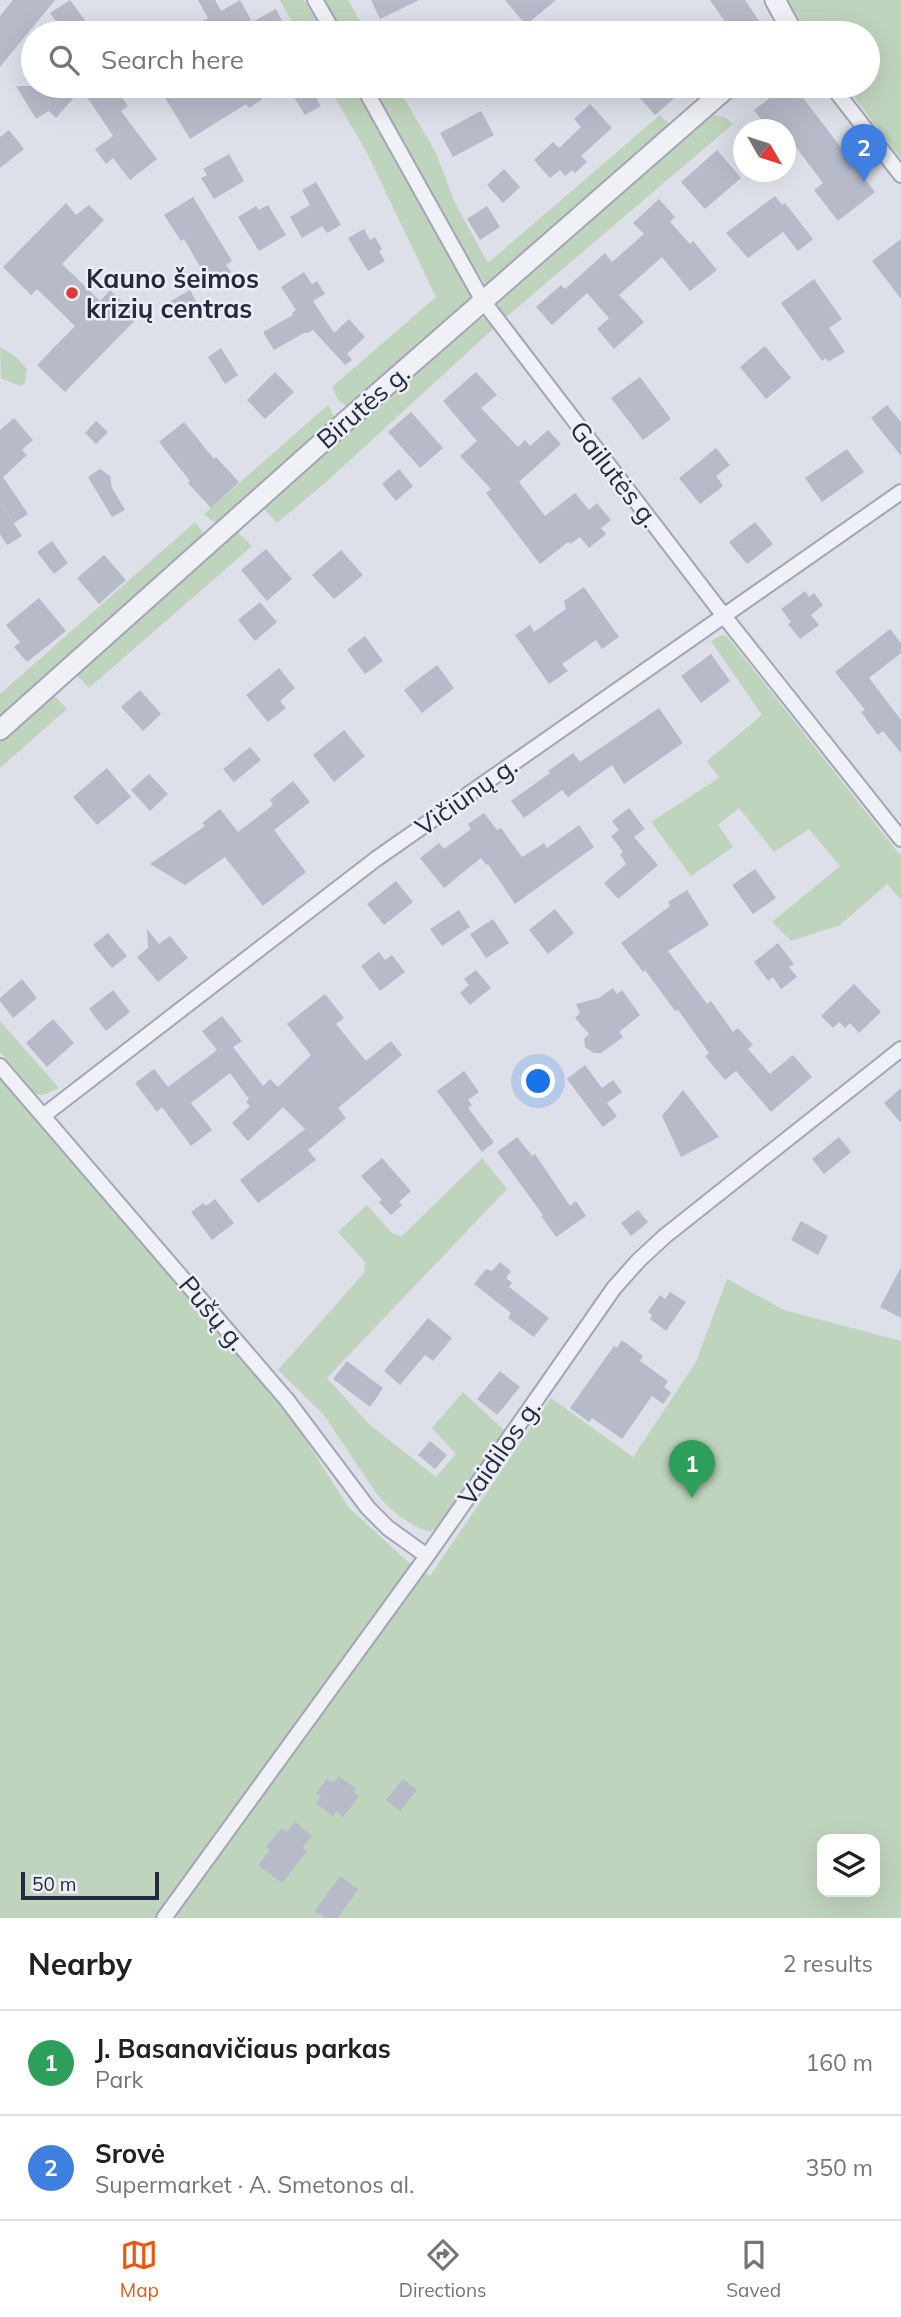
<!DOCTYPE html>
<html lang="en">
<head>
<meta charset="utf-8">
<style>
	body { margin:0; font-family:Mulish,sans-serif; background:#f6f6f6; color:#202124 }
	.controls { position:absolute; right:21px; bottom:21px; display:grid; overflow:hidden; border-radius:14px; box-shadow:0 7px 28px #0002 }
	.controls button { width:63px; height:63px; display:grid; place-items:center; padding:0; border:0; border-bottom:2px solid #e0e0e0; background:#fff; color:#202124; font:35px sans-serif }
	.compass { position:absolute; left:733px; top:119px; width:63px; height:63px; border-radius:50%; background:#fff; box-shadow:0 7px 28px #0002; rotate:129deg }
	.scale { position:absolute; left:21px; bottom:18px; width:138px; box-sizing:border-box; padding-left:7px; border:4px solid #252a41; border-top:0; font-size:19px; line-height:24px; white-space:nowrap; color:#252a41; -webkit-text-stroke:5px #edeff6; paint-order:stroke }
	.you { position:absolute; left:539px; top:1082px; width:24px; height:24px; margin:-18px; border:5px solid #fff; border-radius:50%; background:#1a73e8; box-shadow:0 0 0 10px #1a73e833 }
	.badge { display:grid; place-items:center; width:46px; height:46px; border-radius:50%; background:#ea580c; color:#fff; font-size:23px; font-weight:700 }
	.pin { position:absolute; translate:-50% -58px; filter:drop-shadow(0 2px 4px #0008) }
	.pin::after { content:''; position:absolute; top:37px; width:24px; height:21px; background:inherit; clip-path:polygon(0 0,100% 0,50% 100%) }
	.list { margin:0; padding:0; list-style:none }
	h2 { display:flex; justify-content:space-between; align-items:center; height:91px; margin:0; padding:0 28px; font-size:30px }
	h2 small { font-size:23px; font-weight:400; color:#757577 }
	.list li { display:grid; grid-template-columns:46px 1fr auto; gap:21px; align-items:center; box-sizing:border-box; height:105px; padding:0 28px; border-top:2px solid #e0e0e0 }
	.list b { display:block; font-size:26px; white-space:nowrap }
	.list p { margin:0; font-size:23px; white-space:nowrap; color:#757577 }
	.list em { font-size:23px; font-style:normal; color:#757577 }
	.icon { flex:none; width:38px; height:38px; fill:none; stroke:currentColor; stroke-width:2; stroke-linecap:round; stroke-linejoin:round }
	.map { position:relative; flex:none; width:901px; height:1918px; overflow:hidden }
	.search { position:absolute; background:#fff; box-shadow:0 7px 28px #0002; left:21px; right:21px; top:21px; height:77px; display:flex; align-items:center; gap:18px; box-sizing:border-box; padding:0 24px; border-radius:38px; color:#757577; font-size:26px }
	.sheet { height:301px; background:#fff }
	nav { display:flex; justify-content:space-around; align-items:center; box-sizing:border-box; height:98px; border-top:2px solid #e0e0e0; background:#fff; font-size:19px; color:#757577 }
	nav a { display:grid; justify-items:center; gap:4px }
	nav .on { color:#ea580c }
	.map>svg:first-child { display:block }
</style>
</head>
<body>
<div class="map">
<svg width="901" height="1918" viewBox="0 0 901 1918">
	<rect width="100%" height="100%" fill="#dddfe9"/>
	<path fill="#bfd4bd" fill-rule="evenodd" d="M 280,0 L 304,0 L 323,33 L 298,33 Z
		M 325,0 L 348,0 L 367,33 L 343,33 Z
		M 787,0 L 901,0 L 901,159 L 846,86 L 868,86 L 868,33 L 808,33 Z
		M 328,86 L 353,86 L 471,296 L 471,301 L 350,408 L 339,401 L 332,387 L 436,297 L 367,153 Z
		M 373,86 L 397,86 L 436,153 L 455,203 L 488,263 L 660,115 L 670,125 L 490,284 L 485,283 L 473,266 Z
		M 713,115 L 724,117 L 733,124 L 504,319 L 496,309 L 498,301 Z
		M 477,318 L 487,318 L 494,328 L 325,483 L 277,523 L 263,508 Z
		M 0,347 L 16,357 L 27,369 L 25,383 L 20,386 L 1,378 Z
		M 328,405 L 336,420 L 221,522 L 212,521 L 204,514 Z
		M 195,522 L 202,531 L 202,539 L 0,718 L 0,694 Z
		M 237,531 L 252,546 L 89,688 L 76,674 Z
		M 721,635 L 726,636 L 730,640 L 901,856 L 901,900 L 887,884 L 840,925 L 791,941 L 772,922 L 840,866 L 809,829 L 774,852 L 739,808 L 718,825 L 733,847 L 691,876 L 651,822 L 719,778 L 707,761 L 762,715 L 711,641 Z
		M 53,694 L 67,709 L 0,768 L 0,741 Z
		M 0,1021 L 59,1088 L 43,1095 L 36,1094 L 0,1052 Z
		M 0,1078 L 284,1406 L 349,1508 L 406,1560 L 430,1576 L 551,1398 L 633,1457 L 696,1362 L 727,1279 L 784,1310 L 901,1341 L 901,1918 L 0,1918 ZM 822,1839 L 875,1839 L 875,1892 L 822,1892 Z
		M 482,1158 L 507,1189 L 327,1378 L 370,1425 L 436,1477 L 456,1454 L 432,1428 L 463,1392 L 505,1431 L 438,1527 L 430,1532 C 409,1526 390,1510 376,1493 L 323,1414 L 278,1370 L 364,1273 L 365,1262 L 338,1232 L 367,1205 L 393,1234 L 402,1236 Z"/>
	<path fill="#b7bac9" d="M 13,0 L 55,0 L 0,67 L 0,16 Z
		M 70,0 L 87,23 L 72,33 L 64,33 L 50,13 Z
		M 198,0 L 215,0 L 221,11 L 240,0 L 252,22 L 276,9 L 288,33 L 180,33 L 208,18 Z
		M 371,0 L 419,0 L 380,19 Z
		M 505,0 L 556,0 L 526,25 Z
		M 710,0 L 745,0 L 759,21 L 742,33 L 733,33 Z
		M 16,86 L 68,86 L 77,94 L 56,118 L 49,111 L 36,119 Z
		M 98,86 L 114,86 L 128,106 L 121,111 L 157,159 L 130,180 L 113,158 L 106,164 L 95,149 L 113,136 L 85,94 Z
		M 158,86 L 272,86 L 260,101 L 249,108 L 246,104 L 190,139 Z
		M 287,86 L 309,86 L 321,106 L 305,115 Z
		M 629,86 L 688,86 L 655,115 Z
		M 786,86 L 794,86 L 875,192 L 838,221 L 814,190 L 823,183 L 786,134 L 786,130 L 769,130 L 754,110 Z
		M 590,104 L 612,128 L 581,156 L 587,162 L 575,173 L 572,170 L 565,176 L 560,170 L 550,178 L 534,160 L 553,142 L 559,148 L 581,127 L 574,119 Z
		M 481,111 L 494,135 L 453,157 L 440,133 Z
		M 9,130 L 24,149 L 0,168 L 0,137 Z
		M 717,150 L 741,178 L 705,209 L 681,182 Z
		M 229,154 L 244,181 L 214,199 L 201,178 L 207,175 L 203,169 Z
		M 504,169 L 520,187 L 503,203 L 487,185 Z
		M 316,182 L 341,225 L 327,233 L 322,226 L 302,238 L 290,217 L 310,205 L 302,190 Z
		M 775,196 L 782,205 L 785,203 L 813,239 L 798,251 L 783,232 L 748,258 L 726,233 Z
		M 193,197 L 232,261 L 226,265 L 231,272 L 210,284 L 184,239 L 181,241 L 164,215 Z
		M 659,199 L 675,217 L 670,222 L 690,244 L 693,241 L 717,270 L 690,291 L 662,257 L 619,295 L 644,322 L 614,349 L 597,329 L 609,318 L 587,293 L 552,325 L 536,307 L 561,285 L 565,289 L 605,253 L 612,262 L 644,234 L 633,223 Z
		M 66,203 L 76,215 L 89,205 L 104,220 L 62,264 L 100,301 L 110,290 L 138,317 L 65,392 L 37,365 L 75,326 L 37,289 L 31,295 L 3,267 Z
		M 268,205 L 286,235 L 259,251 L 238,217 L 256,206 L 259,210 Z
		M 487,206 L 500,227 L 480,240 L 467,219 Z
		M 364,229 L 370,240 L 375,237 L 382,249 L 379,251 L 385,261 L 368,271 L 348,238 Z
		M 901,239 L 901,299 L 872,261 Z
		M 304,272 L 312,284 L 317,281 L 325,294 L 313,301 L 334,333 L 349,319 L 365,337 L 347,354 L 352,360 L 345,365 L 313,330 L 308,333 L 304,333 L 274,350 L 263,332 L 293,315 L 292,313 L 296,310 L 281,287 Z
		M 814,279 L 842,319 L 829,328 L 845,352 L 828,362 L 826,358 L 822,361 L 781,303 Z
		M 190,290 L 200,308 L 179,320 L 169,302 Z
		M 765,346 L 791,378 L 766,399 L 740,367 Z
		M 221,348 L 238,375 L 225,384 L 208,357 Z
		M 275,372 L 294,392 L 265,419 L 247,400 Z
		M 476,372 L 497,395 L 481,408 L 518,447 L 525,440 L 530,446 L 548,430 L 561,444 L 519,482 L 545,516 L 575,493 L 589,510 L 597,503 L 611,520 L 601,528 L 606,534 L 589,548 L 580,537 L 570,544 L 568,542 L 540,564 L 486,493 L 491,489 L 460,456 L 477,441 L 443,401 Z
		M 640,377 L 671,419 L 643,440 L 611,398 Z
		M 887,405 L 901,422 L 901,456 L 871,418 Z
		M 411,412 L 443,448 L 420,468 L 388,432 Z
		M 14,418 L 33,440 L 22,450 L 27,455 L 3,477 L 28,514 L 14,523 L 0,502 L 0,430 Z
		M 96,421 L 108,432 L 96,444 L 85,433 Z
		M 184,422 L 214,459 L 216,457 L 239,482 L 211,508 L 188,483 L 190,481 L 159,442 Z
		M 716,448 L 730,465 L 716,476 L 723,486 L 700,504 L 679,478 Z
		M 847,449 L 864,472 L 822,502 L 805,478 Z
		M 100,469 L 110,476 L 112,488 L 125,510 L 112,517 L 88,477 Z
		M 399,469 L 413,486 L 396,501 L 382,484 Z
		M 0,502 L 22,536 L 7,545 L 0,534 Z
		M 755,522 L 773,544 L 747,564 L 729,542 Z
		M 52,541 L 68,563 L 54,574 L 37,552 Z
		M 266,549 L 292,579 L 267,601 L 241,570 Z
		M 341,550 L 363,575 L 334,599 L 312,575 Z
		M 104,555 L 126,580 L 99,604 L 77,578 Z
		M 584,587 L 619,637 L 602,649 L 596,640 L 562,664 L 568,671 L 549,684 L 515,635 L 530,625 L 534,632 L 566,609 L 564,601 Z
		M 805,591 L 809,597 L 814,593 L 823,605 L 811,615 L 819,625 L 800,639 L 788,624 L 791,622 L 781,609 Z
		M 39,598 L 66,631 L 27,662 L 14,647 L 20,642 L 6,625 Z
		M 260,602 L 277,622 L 255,641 L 238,620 Z
		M 890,629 L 901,643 L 901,653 L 869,678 L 901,720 L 901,753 L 883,731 L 878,735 L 861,712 L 865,710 L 835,672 Z
		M 365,636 L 383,661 L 365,674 L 347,650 Z
		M 711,654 L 730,681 L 701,703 L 681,676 Z
		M 437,665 L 454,688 L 422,713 L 404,690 Z
		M 279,668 L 295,688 L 280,701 L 286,708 L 268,722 L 246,695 Z
		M 140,690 L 161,714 L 143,731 L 121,707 Z
		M 659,708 L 683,743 L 624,784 L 612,765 L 568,797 L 562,790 L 524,818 L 511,801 L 550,773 L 548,771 L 573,753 L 580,762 Z
		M 344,730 L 365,756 L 334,782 L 313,755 Z
		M 250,747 L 261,760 L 234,782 L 223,769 Z
		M 107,768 L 131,797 L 97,825 L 73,797 Z
		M 149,774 L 168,794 L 150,811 L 131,790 Z
		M 293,781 L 310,802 L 274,830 L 306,872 L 263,906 L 225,857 L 185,885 L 150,864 L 205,826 L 202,823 L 220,809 L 238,832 L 273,805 L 270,800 Z
		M 629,808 L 645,829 L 634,837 L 658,865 L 618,899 L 604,883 L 626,864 L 620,854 L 623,852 L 611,836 L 619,830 L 612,821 Z
		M 484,813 L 497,830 L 501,828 L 522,857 L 544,843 L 547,848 L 579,825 L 594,847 L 515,904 L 488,864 L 486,865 L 481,858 L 444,888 L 420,858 L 439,843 L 444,849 L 471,829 L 468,824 Z
		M 755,869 L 776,898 L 753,914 L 732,885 Z
		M 396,881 L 413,902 L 384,925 L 367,904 Z
		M 687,890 L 709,925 L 668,951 L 707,1004 L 711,1001 L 733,1032 L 738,1028 L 753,1045 L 748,1049 L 770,1074 L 793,1055 L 812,1077 L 771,1112 L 736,1071 L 725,1080 L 705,1056 L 709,1053 L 678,1010 L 675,1011 L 645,970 L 643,972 L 621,943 L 670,906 L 668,902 Z
		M 555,909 L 574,933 L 548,954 L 529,930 Z
		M 459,910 L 470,927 L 442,946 L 430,929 Z
		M 493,919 L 509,943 L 486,958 L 470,934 Z
		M 147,929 L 159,944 L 170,936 L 188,958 L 158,982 L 137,957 L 148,948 Z
		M 108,933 L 127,956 L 112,968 L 93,945 Z
		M 778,943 L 794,964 L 789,967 L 797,977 L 781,989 L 773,977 L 768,981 L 754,962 Z
		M 379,952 L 385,960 L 392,955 L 405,972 L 380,991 L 361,966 Z
		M 476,970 L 491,988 L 470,1005 L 460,993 L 469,985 L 464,979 Z
		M 22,979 L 37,998 L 13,1018 L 0,1001 L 0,998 Z
		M 854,984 L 881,1012 L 859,1033 L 850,1023 L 845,1028 L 839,1022 L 833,1028 L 821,1016 Z
		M 613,988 L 617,994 L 622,990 L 640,1015 L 619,1032 L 623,1037 L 601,1053 L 594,1053 L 585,1047 L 584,1039 L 589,1034 L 575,1018 L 580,1013 L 576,1004 L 599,998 Z
		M 113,990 L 130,1012 L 106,1031 L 89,1009 Z
		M 325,994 L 344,1018 L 336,1024 L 366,1061 L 391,1041 L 402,1055 L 338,1108 L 346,1118 L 308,1150 L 316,1160 L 258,1203 L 240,1180 L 305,1129 L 283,1107 L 248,1141 L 232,1123 L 250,1106 L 246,1102 L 249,1099 L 230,1073 L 191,1103 L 212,1130 L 191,1146 L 162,1107 L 157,1112 L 135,1083 L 154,1069 L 168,1087 L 217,1050 L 202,1031 L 222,1016 L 242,1041 L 233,1047 L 263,1086 L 270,1079 L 278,1087 L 311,1055 L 287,1024 Z
		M 53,1019 L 74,1043 L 47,1067 L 26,1043 Z
		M 585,1065 L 602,1088 L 613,1080 L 622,1092 L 607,1103 L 617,1116 L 603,1127 L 567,1079 Z
		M 464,1071 L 479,1092 L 468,1100 L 472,1105 L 468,1108 L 494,1142 L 482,1152 L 437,1091 Z
		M 901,1088 L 901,1123 L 884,1103 Z
		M 683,1090 L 719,1137 L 681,1157 L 662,1116 Z
		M 517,1137 L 532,1156 L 535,1154 L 570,1206 L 576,1201 L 586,1216 L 556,1237 L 541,1216 L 543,1215 L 497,1152 Z
		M 839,1137 L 851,1152 L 824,1174 L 812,1159 Z
		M 382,1158 L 411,1191 L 399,1202 L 402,1205 L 391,1215 L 379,1202 L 382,1200 L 361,1176 Z
		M 215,1199 L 234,1223 L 212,1240 L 191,1212 L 203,1203 L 206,1206 Z
		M 638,1210 L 648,1222 L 631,1236 L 621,1223 Z
		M 801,1221 L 828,1236 L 818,1255 L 791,1240 Z
		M 500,1262 L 511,1271 L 506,1278 L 512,1283 L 509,1287 L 549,1318 L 534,1337 L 508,1318 L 511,1313 L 474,1284 L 486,1269 L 492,1271 Z
		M 901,1267 L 901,1318 L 880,1307 Z
		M 670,1292 L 686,1302 L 666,1331 L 650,1319 L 652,1315 L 648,1312 L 660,1295 L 665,1299 Z
		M 428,1318 L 452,1338 L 433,1361 L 425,1355 L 400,1385 L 384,1371 Z
		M 622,1340 L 643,1356 L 640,1361 L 668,1381 L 664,1387 L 671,1393 L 663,1404 L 652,1396 L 622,1439 L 592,1418 L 589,1422 L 570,1408 L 614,1346 L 617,1348 Z
		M 347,1361 L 383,1388 L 370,1407 L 333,1379 Z
		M 500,1371 L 520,1387 L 497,1415 L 477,1399 Z
		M 430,1441 L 447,1455 L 435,1469 L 418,1455 Z
		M 339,1776 L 356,1789 L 353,1792 L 359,1796 L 343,1817 L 336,1811 L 333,1816 L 316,1803 L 321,1797 L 316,1793 L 327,1779 L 333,1783 Z
		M 403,1779 L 417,1790 L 400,1811 L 386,1800 Z
		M 295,1822 L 312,1836 L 302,1848 L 307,1851 L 282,1883 L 258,1865 L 270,1850 L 266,1847 L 282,1828 L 287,1832 Z
		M 340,1876 L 358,1889 L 338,1918 L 326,1918 L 315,1911 Z"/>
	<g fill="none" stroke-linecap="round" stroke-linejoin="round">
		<g stroke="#a2a5b3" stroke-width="18">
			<path id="minor" d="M 315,0 L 334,33
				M 363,86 L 483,301 L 724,616 L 901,839
				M 832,86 L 901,175
				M 0,1066 L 287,1400 L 368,1508 L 388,1528 L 427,1556
				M 43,1116 L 376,859 L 901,492
				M 164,1918 L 427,1556 L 614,1288 L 639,1260 L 665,1236 L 901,1049"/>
		</g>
		<g stroke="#a2a5b3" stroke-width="23">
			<path id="tertiary" d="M 775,0 L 792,31 L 790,33
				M 0,730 L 346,421 L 729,86"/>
		</g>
		<use href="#minor" stroke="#f0f1f7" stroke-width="14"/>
		<use href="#tertiary" stroke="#f0f1f7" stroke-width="19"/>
	</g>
	<circle fill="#dc3c34" stroke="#edeff6" stroke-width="2.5" cx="72" cy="293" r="7"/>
	<g text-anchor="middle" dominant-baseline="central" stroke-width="5" stroke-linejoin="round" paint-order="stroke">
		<g font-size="26" font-weight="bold" fill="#252a41" stroke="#edeff6" text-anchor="start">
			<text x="86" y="278">Kauno šeimos<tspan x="86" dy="30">krizių centras</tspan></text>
		</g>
		<g font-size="26" fill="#252a41" stroke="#edeff6">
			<text transform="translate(363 406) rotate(-41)">Birutės g.</text>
			<text transform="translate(615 474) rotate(52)">Gailutės g.</text>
			<text transform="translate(466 796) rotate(-35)">Vičiūnų g.</text>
			<text transform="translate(213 1313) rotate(50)">Pušų g.</text>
			<text transform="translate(499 1452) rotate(-55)">Vaidilos g.</text>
		</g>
	</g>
</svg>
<div class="controls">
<button><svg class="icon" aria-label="layers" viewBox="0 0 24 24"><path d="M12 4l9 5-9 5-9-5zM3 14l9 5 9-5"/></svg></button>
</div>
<svg class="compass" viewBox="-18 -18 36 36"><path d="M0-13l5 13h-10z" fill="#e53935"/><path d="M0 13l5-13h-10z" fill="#757577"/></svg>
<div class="scale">50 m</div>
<div class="you"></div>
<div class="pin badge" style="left:692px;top:1498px;background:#2e9e5b">1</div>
<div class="pin badge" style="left:864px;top:182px;background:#3f7fe0">2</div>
<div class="search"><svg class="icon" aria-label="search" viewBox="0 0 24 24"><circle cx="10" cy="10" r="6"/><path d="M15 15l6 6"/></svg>Search here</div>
</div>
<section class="sheet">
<h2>Nearby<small>2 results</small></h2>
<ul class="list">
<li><span class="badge" style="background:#2e9e5b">1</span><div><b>J. Basanavičiaus parkas</b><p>Park</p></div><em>160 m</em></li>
<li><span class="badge" style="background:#3f7fe0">2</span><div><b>Srovė</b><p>Supermarket · A. Smetonos al.</p></div><em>350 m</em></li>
</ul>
</section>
<nav>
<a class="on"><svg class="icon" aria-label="map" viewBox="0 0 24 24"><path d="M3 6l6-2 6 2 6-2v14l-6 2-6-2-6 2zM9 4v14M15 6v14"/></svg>Map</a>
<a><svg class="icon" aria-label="directions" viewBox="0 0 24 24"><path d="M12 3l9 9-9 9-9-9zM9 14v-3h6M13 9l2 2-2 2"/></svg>Directions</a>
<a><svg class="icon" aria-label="saved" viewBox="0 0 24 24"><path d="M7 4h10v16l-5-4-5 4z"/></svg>Saved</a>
</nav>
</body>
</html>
